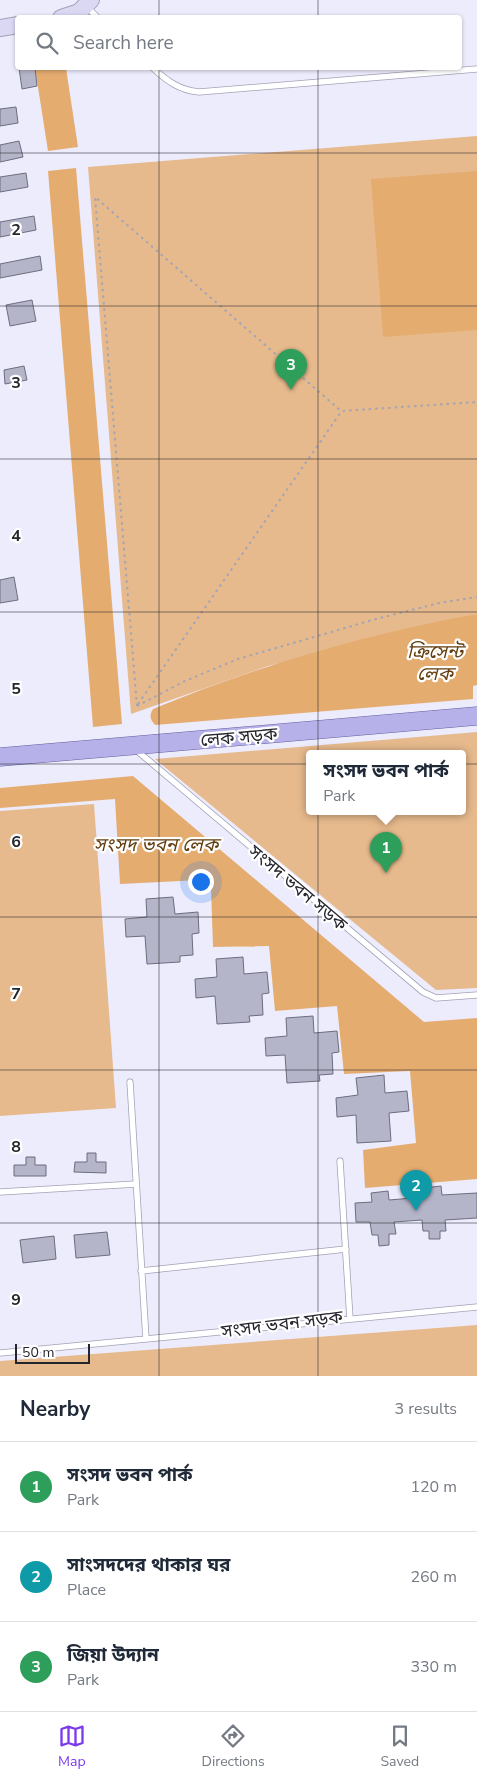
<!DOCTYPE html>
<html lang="en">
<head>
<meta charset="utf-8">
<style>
	body { margin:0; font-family:"Nunito Sans","Noto Sans Bengali",sans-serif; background:#f2f2f3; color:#1f2937 }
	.scale { position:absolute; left:15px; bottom:12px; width:75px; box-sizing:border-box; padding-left:5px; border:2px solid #25252d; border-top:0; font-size:14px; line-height:18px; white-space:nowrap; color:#25252d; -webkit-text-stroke:4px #fff; paint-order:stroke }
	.you { position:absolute; left:200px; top:881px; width:18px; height:18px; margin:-12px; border:4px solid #fff; border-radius:50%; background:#1a73e8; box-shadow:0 0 0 8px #1a73e833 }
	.badge { display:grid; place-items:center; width:32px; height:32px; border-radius:50%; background:#7c3aed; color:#fff; font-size:16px; font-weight:700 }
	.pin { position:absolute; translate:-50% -41px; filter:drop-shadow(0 1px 2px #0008) }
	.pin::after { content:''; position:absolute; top:26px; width:18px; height:15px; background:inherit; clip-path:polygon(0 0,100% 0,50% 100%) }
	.popup { position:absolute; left:306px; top:750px; width:160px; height:65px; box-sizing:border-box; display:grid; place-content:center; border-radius:5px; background:#fff; filter:drop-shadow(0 1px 4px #0005); font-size:16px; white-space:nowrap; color:#747a83 }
	.popup b { font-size:19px; color:#1f2937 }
	.popup::after { content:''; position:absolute; left:50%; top:100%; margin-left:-10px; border:10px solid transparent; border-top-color:#fff }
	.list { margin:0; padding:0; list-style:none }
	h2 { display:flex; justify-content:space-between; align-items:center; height:65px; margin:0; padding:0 20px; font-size:21px }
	h2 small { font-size:16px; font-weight:400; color:#747a83 }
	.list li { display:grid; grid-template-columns:32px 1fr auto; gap:15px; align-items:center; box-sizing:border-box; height:90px; padding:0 20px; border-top:1px solid #e0e1e3 }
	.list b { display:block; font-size:19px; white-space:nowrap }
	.list p { margin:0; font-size:16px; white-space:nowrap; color:#747a83 }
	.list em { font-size:16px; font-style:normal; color:#747a83 }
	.icon { flex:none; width:28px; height:28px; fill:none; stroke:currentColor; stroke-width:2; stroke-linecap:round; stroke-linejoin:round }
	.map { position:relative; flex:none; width:477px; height:1376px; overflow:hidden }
	.search { position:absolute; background:#fff; box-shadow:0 1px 4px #0004; left:15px; right:15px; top:15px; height:55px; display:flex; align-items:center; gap:12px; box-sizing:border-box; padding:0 18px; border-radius:5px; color:#747a83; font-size:19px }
	.sheet { height:335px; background:#fff }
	nav { display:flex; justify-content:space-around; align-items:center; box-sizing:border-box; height:70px; border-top:1px solid #e0e1e3; background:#fff; font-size:14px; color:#747a83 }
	nav a { display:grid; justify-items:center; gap:2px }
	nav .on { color:#7c3aed }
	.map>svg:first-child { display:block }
</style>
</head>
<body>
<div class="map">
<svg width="477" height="1376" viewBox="0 0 477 1376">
	<rect width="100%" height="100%" fill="#ececfd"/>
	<path fill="#e7ba8d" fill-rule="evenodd" d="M 477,136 L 477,614 L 268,666 L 131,714 L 88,167 Z
		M 477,732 L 477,988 L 436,990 L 155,759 ZM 310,754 L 462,754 L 462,812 L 310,812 Z
		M 94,804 L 116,1108 L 0,1116 L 0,811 Z
		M 477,1325 L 477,1376 L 0,1376 L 0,1361 Z"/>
	<path fill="#e5ac70" d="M 35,68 L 66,68 L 78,147 L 48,151 Z
		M 76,168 L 122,724 L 93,727 L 48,171 Z
		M 477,171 L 477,330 L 383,337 L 371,179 Z
		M 477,614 L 477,685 L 473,686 L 473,699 L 155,725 C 150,719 149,716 153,709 C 257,666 366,634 477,614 Z
		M 133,776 L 424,1022 L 477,1018 L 477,1179 L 365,1188 L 363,1150 L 416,1143 L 410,1071 L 344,1074 L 337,1006 L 275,1011 L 269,946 L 213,947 L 211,888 L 201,880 L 120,884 L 115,799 L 0,808 L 0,788 Z"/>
	<path fill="#b5b5ca" stroke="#6d6d7f" d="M 19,68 L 35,68 L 37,86 L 22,89 Z
		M 16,107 L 18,123 L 0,126 L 0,109 Z
		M 19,141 L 23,157 L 0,162 L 0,145 Z
		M 26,173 L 28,187 L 0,192 L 0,177 Z
		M 34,216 L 36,230 L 0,237 L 0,222 Z
		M 40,256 L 42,270 L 0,278 L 0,264 Z
		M 32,300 L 36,321 L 10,326 L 6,305 Z
		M 24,366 L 27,380 L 5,384 L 4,370 Z
		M 14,577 L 18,600 L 0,603 L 0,580 Z
		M 173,897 L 175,914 L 198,912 L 199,933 L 192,934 L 193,955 L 180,956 L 180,962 L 147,964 L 145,936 L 126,937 L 125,919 L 147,917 L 146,899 Z
		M 243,957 L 244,974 L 267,972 L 269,993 L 262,994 L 263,1015 L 249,1016 L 250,1022 L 217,1024 L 215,996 L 196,998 L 195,979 L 217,977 L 216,959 Z
		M 313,1016 L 314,1033 L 337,1031 L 339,1052 L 332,1053 L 333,1074 L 319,1075 L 320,1081 L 287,1083 L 285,1055 L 266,1056 L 265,1038 L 287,1036 L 286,1018 Z
		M 384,1075 L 385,1093 L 407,1091 L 409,1111 L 389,1113 L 391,1141 L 357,1143 L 356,1115 L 337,1117 L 336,1098 L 358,1095 L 356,1078 Z
		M 87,1153 L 96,1153 L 96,1162 L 106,1162 L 106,1173 L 74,1172 L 75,1162 L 87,1162 Z
		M 26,1157 L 35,1157 L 35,1165 L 46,1165 L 46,1176 L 14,1176 L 14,1165 L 26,1165 Z
		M 441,1186 L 442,1195 L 477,1193 L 477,1218 L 445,1220 L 446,1231 L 440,1231 L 440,1239 L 429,1239 L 429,1231 L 423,1231 L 422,1220 L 394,1222 L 396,1234 L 389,1234 L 389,1245 L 379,1246 L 378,1235 L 372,1235 L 370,1222 L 356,1222 L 355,1203 L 372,1202 L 371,1193 L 388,1191 L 389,1200 L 424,1197 L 424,1188 Z
		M 107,1232 L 110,1255 L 76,1258 L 74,1235 Z
		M 54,1236 L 56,1259 L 23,1263 L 20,1240 Z"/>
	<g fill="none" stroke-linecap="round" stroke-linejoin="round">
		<g stroke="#a2a2b6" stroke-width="7">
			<path id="lane" d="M 86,6 L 98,18
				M 153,68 C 167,81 179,90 199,92 L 477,69
				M 135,749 L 423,992 L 436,998 L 477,995
				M 340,1161 L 350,1319
				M 0,1192 L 136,1184
				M 141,1271 L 346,1249
				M 146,1339 L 477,1307
				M 0,1353 L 146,1339 L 130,1082"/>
		</g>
		<g stroke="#a2a2b6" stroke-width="18">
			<path id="secondary" d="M 61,18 L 79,12 L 91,0
				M 0,28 L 18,25"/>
		</g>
		<g stroke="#645f9d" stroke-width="19">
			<path id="primary" d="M 0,757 L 477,716"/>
		</g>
		<path stroke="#a4a4b2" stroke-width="2" stroke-dasharray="2.5 4" stroke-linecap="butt" d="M 138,704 L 341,412
			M 137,706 L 95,197 L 341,411 L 477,402
			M 137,706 L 185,681 L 238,659 L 376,619 L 439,603 L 477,597"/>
		<use href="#lane" stroke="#fff" stroke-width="5.5"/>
		<use href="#secondary" stroke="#dbd8f4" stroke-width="16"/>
		<use href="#primary" stroke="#b6b2e9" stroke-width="18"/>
	</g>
	<path fill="none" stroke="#25252d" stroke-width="1" stroke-opacity="0.55" d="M 159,0 L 159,18M 318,0 L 318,18M 159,68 L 159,1376M 318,68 L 318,1376M 0,153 L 477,153M 0,306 L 477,306M 0,459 L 477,459M 0,612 L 477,612M 0,764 L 477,764M 0,917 L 477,917M 0,1070 L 477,1070M 0,1223 L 477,1223"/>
	<g text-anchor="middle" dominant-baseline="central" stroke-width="4.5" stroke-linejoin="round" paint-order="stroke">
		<g font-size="18" fill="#25252d" stroke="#fff">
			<text transform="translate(239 737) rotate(-5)">লেক সড়ক</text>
			<text transform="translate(298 888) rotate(40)">সংসদ ভবন সড়ক</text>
			<text transform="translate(282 1324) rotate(-7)">সংসদ ভবন সড়ক</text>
		</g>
		<g font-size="19" font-style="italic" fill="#633d0e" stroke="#fff">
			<text x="435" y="652">ক্রিসেন্ট<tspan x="435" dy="22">লেক</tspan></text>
			<text x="156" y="845">সংসদ ভবন লেক</text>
		</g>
	</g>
	<g font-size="16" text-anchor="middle" font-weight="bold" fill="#25252d" stroke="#fff" stroke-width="4.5" stroke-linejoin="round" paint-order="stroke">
		<text x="16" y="235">2</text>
		<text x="16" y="388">3</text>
		<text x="16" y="541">4</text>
		<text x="16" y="694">5</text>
		<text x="16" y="847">6</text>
		<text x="16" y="999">7</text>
		<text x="16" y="1152">8</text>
		<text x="16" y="1305">9</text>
	</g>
</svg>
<div class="scale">50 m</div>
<div class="you"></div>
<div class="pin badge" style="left:386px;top:873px;background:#2e9e5b">1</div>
<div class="popup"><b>সংসদ ভবন পার্ক</b>Park</div>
<div class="pin badge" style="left:416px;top:1211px;background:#0f9aa8">2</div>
<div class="pin badge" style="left:291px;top:390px;background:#2e9e5b">3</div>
<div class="search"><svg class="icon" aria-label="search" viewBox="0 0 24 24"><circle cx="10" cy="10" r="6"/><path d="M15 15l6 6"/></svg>Search here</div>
</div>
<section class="sheet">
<h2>Nearby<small>3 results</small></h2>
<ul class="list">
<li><span class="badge" style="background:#2e9e5b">1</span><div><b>সংসদ ভবন পার্ক</b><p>Park</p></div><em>120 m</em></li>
<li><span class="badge" style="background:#0f9aa8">2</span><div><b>সাংসদদের থাকার ঘর</b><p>Place</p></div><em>260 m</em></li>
<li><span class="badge" style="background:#2e9e5b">3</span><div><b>জিয়া উদ্যান</b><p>Park</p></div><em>330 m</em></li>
</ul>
</section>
<nav>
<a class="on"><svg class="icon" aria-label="map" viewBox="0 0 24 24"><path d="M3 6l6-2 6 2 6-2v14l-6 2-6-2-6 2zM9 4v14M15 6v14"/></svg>Map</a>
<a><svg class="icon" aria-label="directions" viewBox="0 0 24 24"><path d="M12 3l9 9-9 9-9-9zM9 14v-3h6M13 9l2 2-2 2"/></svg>Directions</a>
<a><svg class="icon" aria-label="saved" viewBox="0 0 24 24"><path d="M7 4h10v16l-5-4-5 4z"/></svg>Saved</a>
</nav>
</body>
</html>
